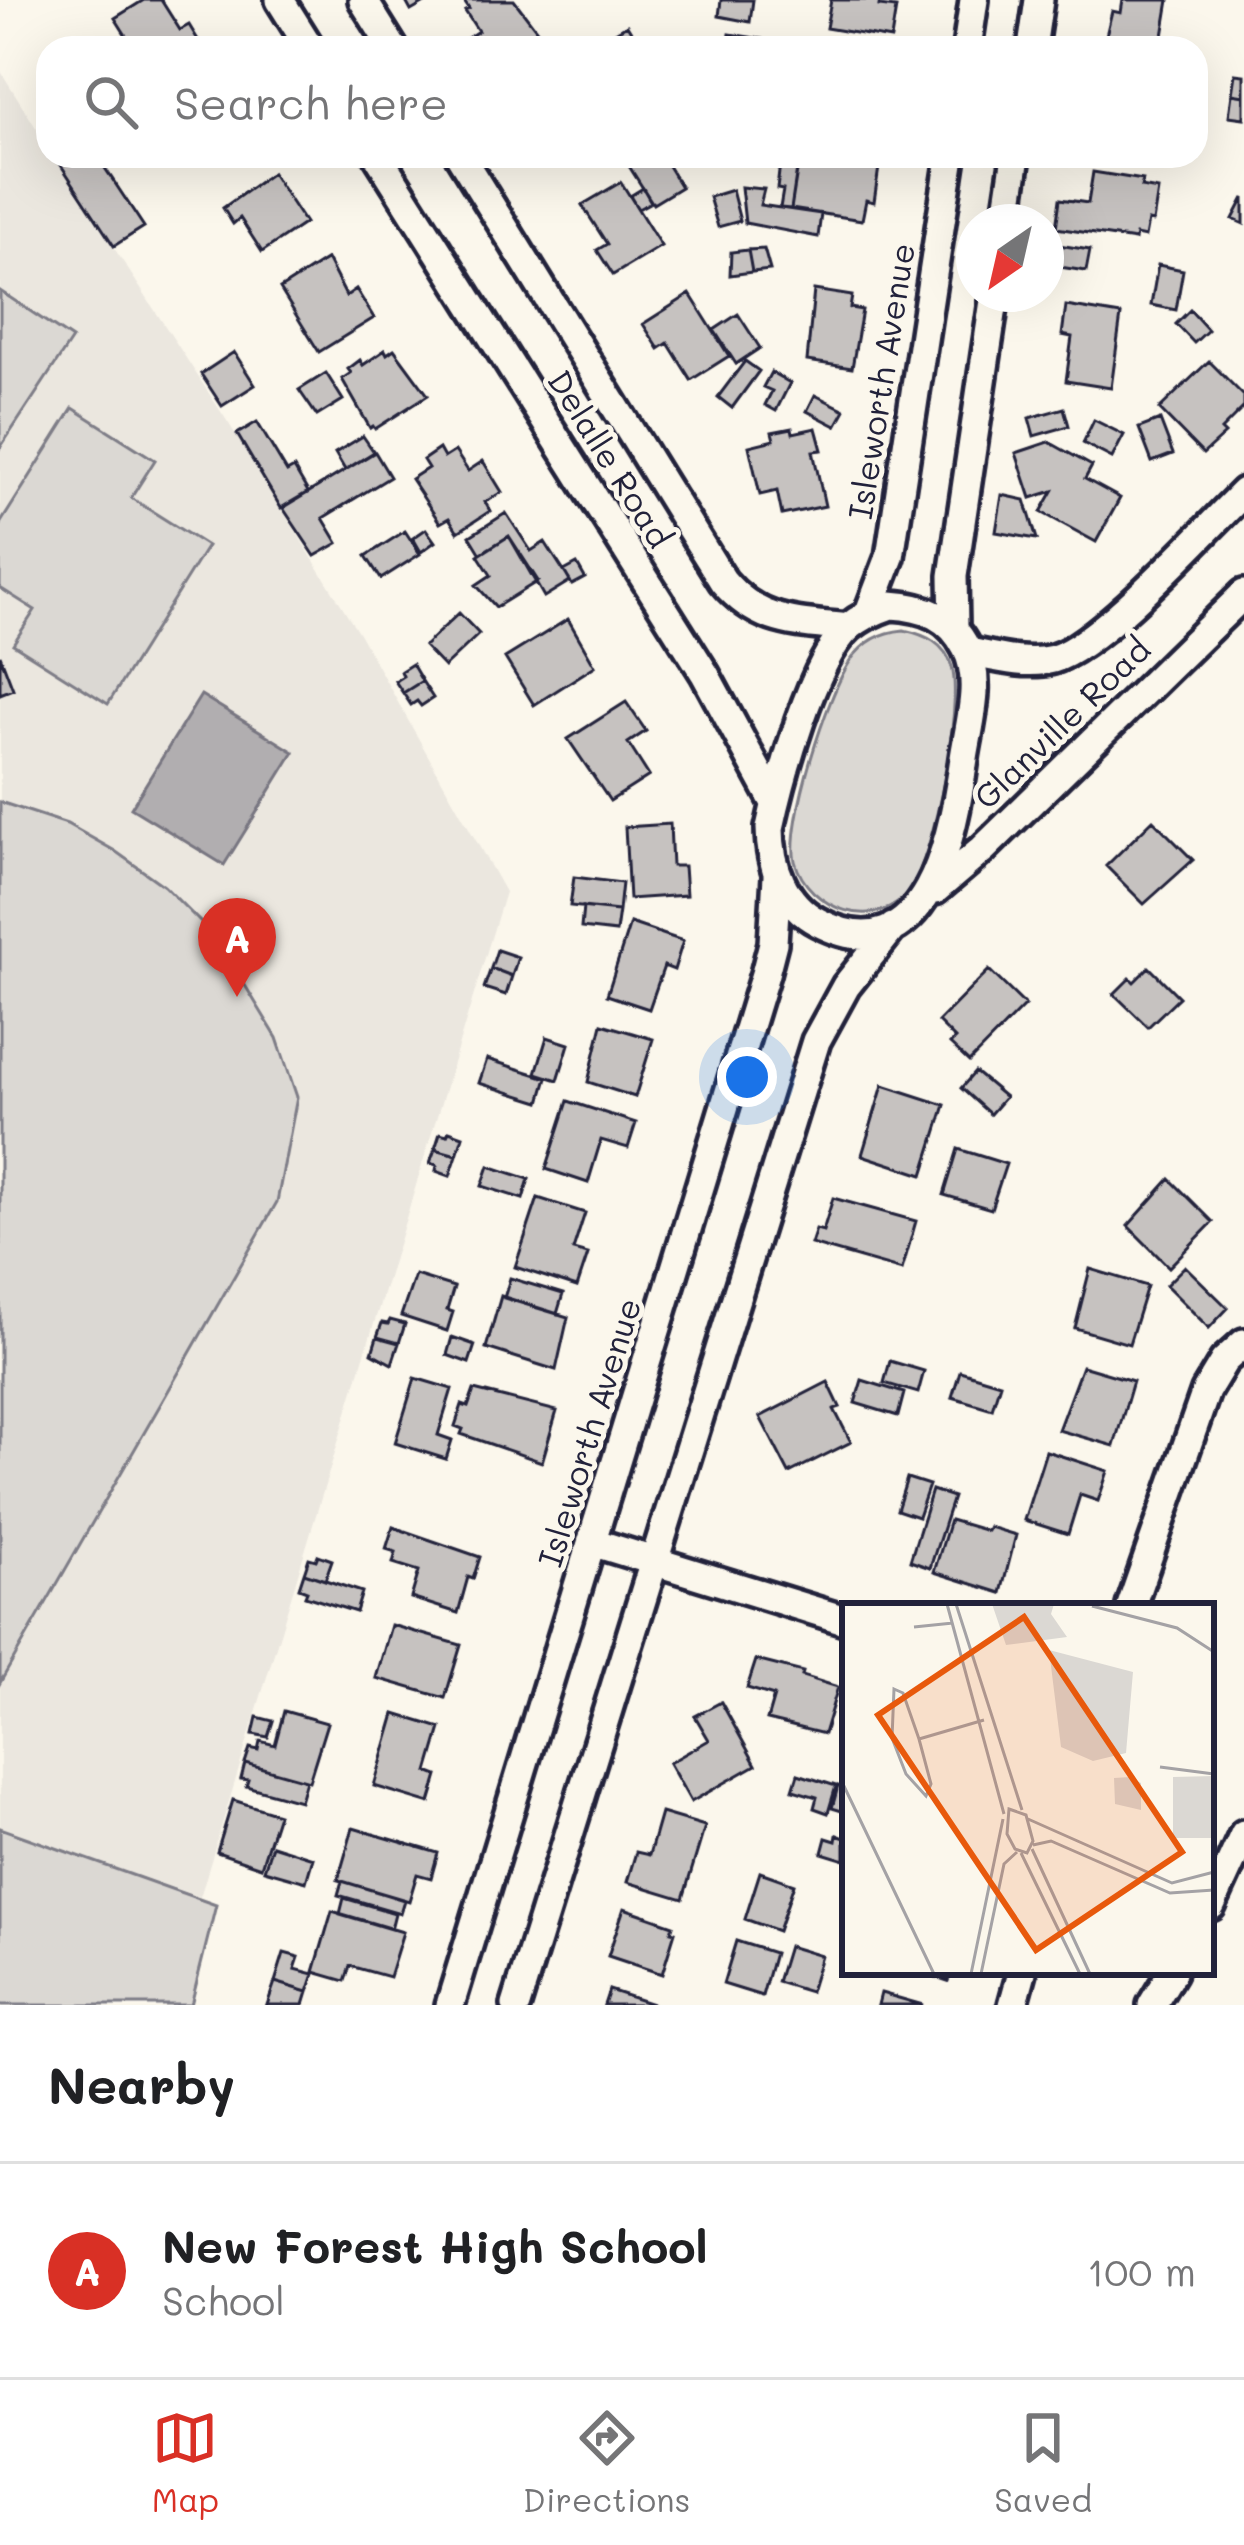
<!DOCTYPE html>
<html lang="en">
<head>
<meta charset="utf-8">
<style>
	body { margin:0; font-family:Mali,sans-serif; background:#f6f6f6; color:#202124 }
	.compass { position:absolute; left:956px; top:204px; width:108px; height:108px; border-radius:50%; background:#fff; box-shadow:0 12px 48px #0002; rotate:214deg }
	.you { position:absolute; left:747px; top:1077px; width:42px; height:42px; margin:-30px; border:9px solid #fff; border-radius:50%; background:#1a73e8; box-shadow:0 0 0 18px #1a73e833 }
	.badge { display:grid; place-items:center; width:78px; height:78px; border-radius:50%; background:#d93025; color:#fff; font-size:39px; font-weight:700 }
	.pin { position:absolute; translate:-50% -99px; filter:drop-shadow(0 3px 6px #0008) }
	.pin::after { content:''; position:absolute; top:63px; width:42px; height:36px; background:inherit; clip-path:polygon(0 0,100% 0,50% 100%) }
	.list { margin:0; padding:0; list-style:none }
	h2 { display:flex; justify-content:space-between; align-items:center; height:156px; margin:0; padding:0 48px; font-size:51px }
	h2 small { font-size:39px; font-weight:400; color:#757577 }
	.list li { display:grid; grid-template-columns:78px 1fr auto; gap:36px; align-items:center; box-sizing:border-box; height:216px; padding:0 48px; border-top:3px solid #e0e0e0 }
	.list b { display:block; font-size:45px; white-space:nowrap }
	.list p { margin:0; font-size:39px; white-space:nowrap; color:#757577 }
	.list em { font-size:39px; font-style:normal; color:#757577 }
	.icon { flex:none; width:66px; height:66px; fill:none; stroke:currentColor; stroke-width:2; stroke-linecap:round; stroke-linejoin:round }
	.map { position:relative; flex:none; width:1244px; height:2005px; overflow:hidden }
	.search { position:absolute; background:#fff; box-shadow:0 12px 48px #0002; left:36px; right:36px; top:36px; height:132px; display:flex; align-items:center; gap:30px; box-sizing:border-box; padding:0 42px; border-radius:36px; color:#757577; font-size:45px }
	.sheet { height:372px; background:#fff }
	nav { display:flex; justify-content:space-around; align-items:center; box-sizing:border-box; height:168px; border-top:3px solid #e0e0e0; background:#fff; font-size:33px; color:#757577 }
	nav a { display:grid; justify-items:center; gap:6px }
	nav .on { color:#d93025 }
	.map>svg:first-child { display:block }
</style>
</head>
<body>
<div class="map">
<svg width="1244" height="2005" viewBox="0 0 1244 2005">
	<rect width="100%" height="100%" fill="#fbf7ec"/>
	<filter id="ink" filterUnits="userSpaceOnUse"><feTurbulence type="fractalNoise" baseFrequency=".00833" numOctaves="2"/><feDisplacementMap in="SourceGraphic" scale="24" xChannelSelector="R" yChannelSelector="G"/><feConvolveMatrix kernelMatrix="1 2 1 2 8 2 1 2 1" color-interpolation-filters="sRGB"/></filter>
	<g filter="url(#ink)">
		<path fill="#ebe7df" d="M 0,70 L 48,147 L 48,156 L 54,156 L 231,427 L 360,635 L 505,892 L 200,1897 L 0,1828 Z"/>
		<path fill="#dbd8d3" stroke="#7e7d87" stroke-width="3" d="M 0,291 L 72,339 L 0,448 Z
			M 73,408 L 155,460 L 131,498 L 207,546 L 108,704 L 13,644 L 35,610 L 0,588 L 0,524 Z
			M 904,630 C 926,635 945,643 952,667 C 963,707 934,855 910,890 C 878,935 807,909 795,861 C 786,824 828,692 851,660 C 864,641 881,632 904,630 Z
			M 0,802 L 67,824 L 115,851 L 164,886 L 217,939 L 277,1038 L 297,1097 L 277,1202 L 0,1683 Z
			M 0,1828 L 216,1905 L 191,2005 L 0,2005 Z"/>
		<path fill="#b1aeb0" stroke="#787681" stroke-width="3" d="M 201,695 L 294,752 L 224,865 L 131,808 Z"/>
		<path fill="#c6c2c0" stroke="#22223b" stroke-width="3" d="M 144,0 L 161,0 L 180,30 L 189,25 L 203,48 L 134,48 L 115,18 Z
			M 405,0 L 430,0 L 411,11 Z
			M 463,0 L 514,0 L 543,38 L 526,48 L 472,48 L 466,39 L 478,31 L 465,11 L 469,9 Z
			M 721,0 L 753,0 L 750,22 L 719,16 Z
			M 831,0 L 880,0 L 879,6 L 896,8 L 891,39 L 826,28 Z
			M 1123,0 L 1169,0 L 1161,48 L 1103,48 L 1112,11 L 1121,13 Z
			M 627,25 L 641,48 L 594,48 L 593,45 Z
			M 730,34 L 762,39 L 761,48 L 728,48 Z
			M 1235,74 L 1244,75 L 1244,96 L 1232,94 Z
			M 1232,94 L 1244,96 L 1244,118 L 1229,116 Z
			M 55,156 L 97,156 L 144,227 L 114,246 Z
			M 638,156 L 662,156 L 681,187 L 653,204 L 627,163 Z
			M 799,156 L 879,167 L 874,202 L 866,200 L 862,220 L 791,209 Z
			M 1096,156 L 1165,156 L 1164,165 L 1146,163 L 1145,168 L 1095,160 Z
			M 780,163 L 798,165 L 791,209 L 780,208 L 783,190 L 777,189 Z
			M 1093,172 L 1143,180 L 1141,187 L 1158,190 L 1153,222 L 1148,221 L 1145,237 L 1136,235 L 1135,240 L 1056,228 L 1060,199 L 1088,203 Z
			M 272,173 L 305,223 L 262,252 L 240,218 L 233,224 L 223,208 Z
			M 621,182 L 661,246 L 613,275 L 597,250 L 607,244 L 582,205 Z
			M 741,187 L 764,189 L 760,205 L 821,214 L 818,237 L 745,223 Z
			M 643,188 L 651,202 L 638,209 L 630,196 Z
			M 732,190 L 740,221 L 718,227 L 709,197 Z
			M 1244,198 L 1244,224 L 1233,219 Z
			M 1046,243 L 1090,250 L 1086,271 L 1046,265 Z
			M 764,249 L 770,270 L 752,272 L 748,250 Z
			M 748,250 L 752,272 L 730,275 L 731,252 Z
			M 327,259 L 346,296 L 356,289 L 374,318 L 319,352 L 280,289 Z
			M 1158,265 L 1183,270 L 1176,310 L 1151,305 Z
			M 814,290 L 852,296 L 850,308 L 862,310 L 852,368 L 807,361 Z
			M 690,294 L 729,356 L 691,380 L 668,343 L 659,349 L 643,324 Z
			M 1066,306 L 1121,315 L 1111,388 L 1066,381 L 1072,337 L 1062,335 Z
			M 1190,310 L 1208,330 L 1194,343 L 1176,324 Z
			M 738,314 L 760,348 L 736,364 L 714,330 Z
			M 394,349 L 428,395 L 375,429 L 373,426 L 370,428 L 342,379 L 351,373 L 348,369 L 360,360 L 363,365 L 385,350 L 387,354 Z
			M 234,352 L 255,385 L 222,406 L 201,374 Z
			M 745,361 L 759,371 L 732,408 L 718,397 Z
			M 1209,361 L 1244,396 L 1244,407 L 1221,430 L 1225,434 L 1203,454 L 1159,409 Z
			M 771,372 L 790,383 L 776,411 L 765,405 L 772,391 L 763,387 Z
			M 326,373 L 343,400 L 317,416 L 299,390 Z
			M 815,395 L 845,410 L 836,426 L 807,411 Z
			M 1064,408 L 1069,426 L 1034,436 L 1029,418 Z
			M 1094,420 L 1124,435 L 1112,458 L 1083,443 Z
			M 1160,420 L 1173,454 L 1152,462 L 1139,428 Z
			M 257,422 L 287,472 L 294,468 L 308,492 L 281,508 L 237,434 Z
			M 792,428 L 793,433 L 816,428 L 822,450 L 813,451 L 825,506 L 782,515 L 777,491 L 760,495 L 749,446 L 774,440 L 772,432 Z
			M 363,436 L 374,452 L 345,470 L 335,453 Z
			M 1049,442 L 1092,466 L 1085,479 L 1120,498 L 1096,542 L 1041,512 L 1053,491 L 1031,498 L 1016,453 Z
			M 439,449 L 444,458 L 455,451 L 468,471 L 483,461 L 502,492 L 485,502 L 490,511 L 458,532 L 449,518 L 440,523 L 411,479 L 428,468 L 423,460 Z
			M 375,452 L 390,477 L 323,518 L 338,543 L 315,556 L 283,508 Z
			M 1002,495 L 1025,500 L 1037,539 L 996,532 Z
			M 506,513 L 531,551 L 545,542 L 570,581 L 544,597 L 509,536 L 481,554 L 470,536 Z
			M 426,529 L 435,542 L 421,552 L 413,538 Z
			M 405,531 L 420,554 L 381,579 L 366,556 Z
			M 509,536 L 538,581 L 496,607 L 476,585 L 491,575 L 478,555 Z
			M 577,564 L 585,578 L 572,585 L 564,571 Z
			M 459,613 L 479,634 L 444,667 L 424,646 Z
			M 568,619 L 595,666 L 534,705 L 505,658 Z
			M 0,655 L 13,689 L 0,694 Z
			M 412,664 L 422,681 L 403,693 L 395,681 L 403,676 L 401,671 Z
			M 422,681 L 433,698 L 421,706 L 417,701 L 411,705 L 403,693 Z
			M 626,702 L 646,731 L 628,743 L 649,776 L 610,801 L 568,739 Z
			M 1153,820 L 1193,860 L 1144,904 L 1106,866 Z
			M 670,824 L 672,866 L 684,866 L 686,895 L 629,899 L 625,827 Z
			M 574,877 L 622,883 L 619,911 L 570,906 Z
			M 583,907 L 619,911 L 616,932 L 581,928 Z
			M 630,923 L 683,941 L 674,970 L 664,966 L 649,1009 L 607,995 Z
			M 497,950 L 518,957 L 512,976 L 491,968 Z
			M 1149,967 L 1179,997 L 1148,1027 L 1114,994 L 1130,978 L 1134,982 Z
			M 491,968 L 512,976 L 506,995 L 484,988 Z
			M 989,970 L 1025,1005 L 969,1062 L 950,1044 L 955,1039 L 938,1022 Z
			M 602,1024 L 653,1039 L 635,1097 L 588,1082 Z
			M 547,1037 L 569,1044 L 558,1080 L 536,1073 Z
			M 487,1059 L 547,1078 L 540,1102 L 479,1083 Z
			M 975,1072 L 1005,1097 L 990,1114 L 961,1088 Z
			M 883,1085 L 945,1105 L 923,1175 L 862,1155 Z
			M 568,1101 L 636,1123 L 628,1148 L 601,1140 L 588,1183 L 546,1169 Z
			M 449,1131 L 463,1136 L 457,1155 L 435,1149 L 440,1133 L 447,1135 Z
			M 435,1149 L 457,1155 L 450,1176 L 436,1171 L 437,1165 L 430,1163 Z
			M 958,1149 L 1006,1164 L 991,1209 L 944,1195 Z
			M 489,1166 L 529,1179 L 523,1199 L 482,1186 Z
			M 1170,1179 L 1213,1222 L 1169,1267 L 1128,1226 Z
			M 538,1198 L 585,1213 L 573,1250 L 588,1254 L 577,1287 L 515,1267 Z
			M 833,1198 L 916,1221 L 902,1270 L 811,1244 L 816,1229 L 823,1231 Z
			M 1185,1266 L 1228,1308 L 1209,1328 L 1166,1285 Z
			M 1090,1269 L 1147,1286 L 1129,1344 L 1075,1328 Z
			M 415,1275 L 454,1287 L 447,1310 L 453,1312 L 447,1331 L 401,1316 Z
			M 510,1278 L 563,1294 L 557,1314 L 504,1298 Z
			M 501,1296 L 568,1317 L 556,1370 L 486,1348 Z
			M 390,1320 L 405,1324 L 399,1343 L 377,1337 L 382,1323 L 388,1324 Z
			M 377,1337 L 399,1343 L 392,1364 L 372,1353 Z
			M 452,1337 L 475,1345 L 469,1363 L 447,1355 Z
			M 890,1361 L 924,1371 L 918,1393 L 884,1383 Z
			M 1082,1366 L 1133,1381 L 1114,1446 L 1058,1430 Z
			M 960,1371 L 1000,1383 L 992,1409 L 952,1397 Z
			M 415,1378 L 452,1389 L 438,1435 L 452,1440 L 446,1459 L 395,1443 Z
			M 862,1380 L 904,1393 L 898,1416 L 855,1403 Z
			M 828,1382 L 840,1407 L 834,1409 L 851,1442 L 789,1473 L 760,1417 Z
			M 474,1390 L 557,1411 L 542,1462 L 461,1434 L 463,1429 L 455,1426 L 462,1405 L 468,1407 Z
			M 1046,1451 L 1108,1471 L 1098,1501 L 1080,1495 L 1068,1534 L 1024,1520 Z
			M 907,1478 L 929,1485 L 918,1517 L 897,1510 Z
			M 932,1490 L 953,1497 L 930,1568 L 910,1561 Z
			M 950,1520 L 987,1531 L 989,1527 L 1016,1535 L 1001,1593 L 934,1572 Z
			M 393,1527 L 480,1557 L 473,1579 L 468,1577 L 458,1613 L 411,1598 L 419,1571 L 393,1563 L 396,1552 L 386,1549 Z
			M 318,1555 L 332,1560 L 325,1580 L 304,1573 L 309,1558 L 316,1560 Z
			M 304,1573 L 362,1592 L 356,1612 L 305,1596 L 307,1591 L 299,1588 Z
			M 391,1625 L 461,1645 L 445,1698 L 376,1678 Z
			M 756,1660 L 803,1672 L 802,1676 L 838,1687 L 824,1734 L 767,1720 L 774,1696 L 747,1688 Z
			M 721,1702 L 756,1765 L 691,1802 L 669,1763 L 709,1740 L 695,1716 Z
			M 284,1711 L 327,1723 L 309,1781 L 245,1763 L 250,1748 L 258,1750 L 260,1741 L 275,1745 Z
			M 395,1714 L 441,1728 L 428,1772 L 438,1776 L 430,1803 L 374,1786 Z
			M 257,1717 L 273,1721 L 268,1737 L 253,1734 Z
			M 245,1763 L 306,1780 L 300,1801 L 246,1786 L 248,1780 L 241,1779 Z
			M 798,1774 L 836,1786 L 828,1813 L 814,1808 L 817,1797 L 793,1790 Z
			M 838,1786 L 845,1788 L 845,1812 L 832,1808 Z
			M 233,1800 L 278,1814 L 261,1867 L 217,1852 Z
			M 661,1813 L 705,1826 L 683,1899 L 627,1882 L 636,1852 L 649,1855 Z
			M 353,1828 L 438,1853 L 431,1878 L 417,1874 L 409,1901 L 338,1880 Z
			M 837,1835 L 845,1838 L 845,1860 L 822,1853 L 826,1838 L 836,1841 Z
			M 272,1845 L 313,1858 L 306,1882 L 264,1870 Z
			M 760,1872 L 794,1884 L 778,1931 L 745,1919 Z
			M 342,1881 L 404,1900 L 400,1913 L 338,1895 Z
			M 344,1898 L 395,1913 L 391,1929 L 340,1914 Z
			M 624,1908 L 673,1925 L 671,1931 L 675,1932 L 662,1974 L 608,1956 Z
			M 332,1911 L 403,1932 L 389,1977 L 350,1966 L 345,1981 L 314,1972 Z
			M 736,1941 L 774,1953 L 762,1996 L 723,1984 Z
			M 788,1946 L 821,1956 L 810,1992 L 777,1982 Z
			M 284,1953 L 299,1957 L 295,1969 L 314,1974 L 308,1992 L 275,1982 Z
			M 921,1972 L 951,1972 L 948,1981 Z
			M 275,1982 L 308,1992 L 304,2005 L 267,2005 Z
			M 609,1990 L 655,2005 L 604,2005 Z
			M 881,1993 L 923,2005 L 878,2005 Z"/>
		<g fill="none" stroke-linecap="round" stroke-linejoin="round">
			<g stroke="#22223b" stroke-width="36">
				<path id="street" d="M 280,0 L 310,48
					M 363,0 L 393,48
					M 967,48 L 974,0
					M 1032,48 L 1039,0
					M 378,156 L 705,674 L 775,803
					M 460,156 L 723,581 C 759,624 795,622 848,628
					M 1006,222 L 1016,156
					M 891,605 C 925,607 950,616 966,648 C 983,680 969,724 964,758 C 954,831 928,980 818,922 C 783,904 770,865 770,828 C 781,778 812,661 849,627 C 862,616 876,610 891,605 Z
					M 869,612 L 890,557 L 951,156
					M 954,628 L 953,576 L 995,294
					M 969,652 C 994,657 1027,666 1053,659 C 1101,645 1204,531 1244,492
					M 935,890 L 983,849 L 1244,594
					M 592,1542 L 845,1620
					M 1131,1606 L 1206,1391 L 1224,1361 L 1244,1343
					M 1211,1906 L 1244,1834
					M 450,2005 L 765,974 L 773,943 L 777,876
					M 516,2005 L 816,1041 L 846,986 L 893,927
					M 1013,2005 L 1022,1972
					M 1152,2005 L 1172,1972"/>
			</g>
			<use href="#street" stroke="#fbf7ec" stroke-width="27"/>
		</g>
	</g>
	<g text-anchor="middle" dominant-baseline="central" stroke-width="10" stroke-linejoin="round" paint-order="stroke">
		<g font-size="33" fill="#22223b" stroke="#fbf7ec">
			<text transform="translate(880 381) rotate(-81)">Isleworth Avenue</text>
			<text transform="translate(611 458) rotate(58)">Delalle Road</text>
			<text transform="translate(1061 722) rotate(-44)">Glanville Road</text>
			<text transform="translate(588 1432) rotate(-73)">Isleworth Avenue</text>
		</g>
	</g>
	<g transform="translate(842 1603)">
		<rect width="372" height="372" fill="#fbf7ec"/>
		<path d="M 150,1 L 212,1 L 209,11 L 225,34 L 164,42 ZM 207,47 L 291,69 L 284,150 L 251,158 L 219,144 ZM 372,173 L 372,235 L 331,235 L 331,174 ZM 288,174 L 299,180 L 299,207 L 273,201 L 272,175 Z" fill="#dbd8d3"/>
		<path fill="none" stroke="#a4a2a5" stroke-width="3" d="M 105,1 L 162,211M 114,1 L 180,207M 250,3 L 335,25 L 372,49M 72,24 L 111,20M 52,86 L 61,90 L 77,136 L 89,181 L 84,193 L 64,171 L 50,135 ZM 77,136 L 142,117M 318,164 L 372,171M 0,179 L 92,371M 167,206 L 184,212 L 191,238 L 185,250 L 173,246 L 165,231 ZM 186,216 L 330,280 L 372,269M 191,242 L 209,238 L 328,290 L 372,287M 190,246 L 248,371M 179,250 L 238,371M 129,371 L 161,216M 139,371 L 162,261 L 175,249"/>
		<path fill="#e8590c" fill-opacity="0.15" stroke="#e8590c" stroke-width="6" d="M 182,14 L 340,249 L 194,347 L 36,112 Z"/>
		<rect width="372" height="372" fill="none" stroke="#22223b" stroke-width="6"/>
	</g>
</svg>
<svg class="compass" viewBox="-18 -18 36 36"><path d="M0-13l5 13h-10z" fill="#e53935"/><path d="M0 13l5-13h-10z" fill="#757577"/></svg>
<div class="you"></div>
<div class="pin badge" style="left:237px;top:997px">A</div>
<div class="search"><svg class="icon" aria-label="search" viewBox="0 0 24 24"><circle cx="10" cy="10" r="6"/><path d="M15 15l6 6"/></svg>Search here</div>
</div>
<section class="sheet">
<h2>Nearby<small></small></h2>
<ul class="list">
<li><span class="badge">A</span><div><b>New Forest High School</b><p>School</p></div><em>100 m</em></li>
</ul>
</section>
<nav>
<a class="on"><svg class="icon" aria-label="map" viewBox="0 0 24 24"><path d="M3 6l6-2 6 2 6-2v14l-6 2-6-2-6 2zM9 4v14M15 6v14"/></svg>Map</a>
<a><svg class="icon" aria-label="directions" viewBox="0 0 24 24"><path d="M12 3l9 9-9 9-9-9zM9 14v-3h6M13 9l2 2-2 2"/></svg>Directions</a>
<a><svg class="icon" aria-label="saved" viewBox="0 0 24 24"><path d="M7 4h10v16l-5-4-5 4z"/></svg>Saved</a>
</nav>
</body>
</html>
